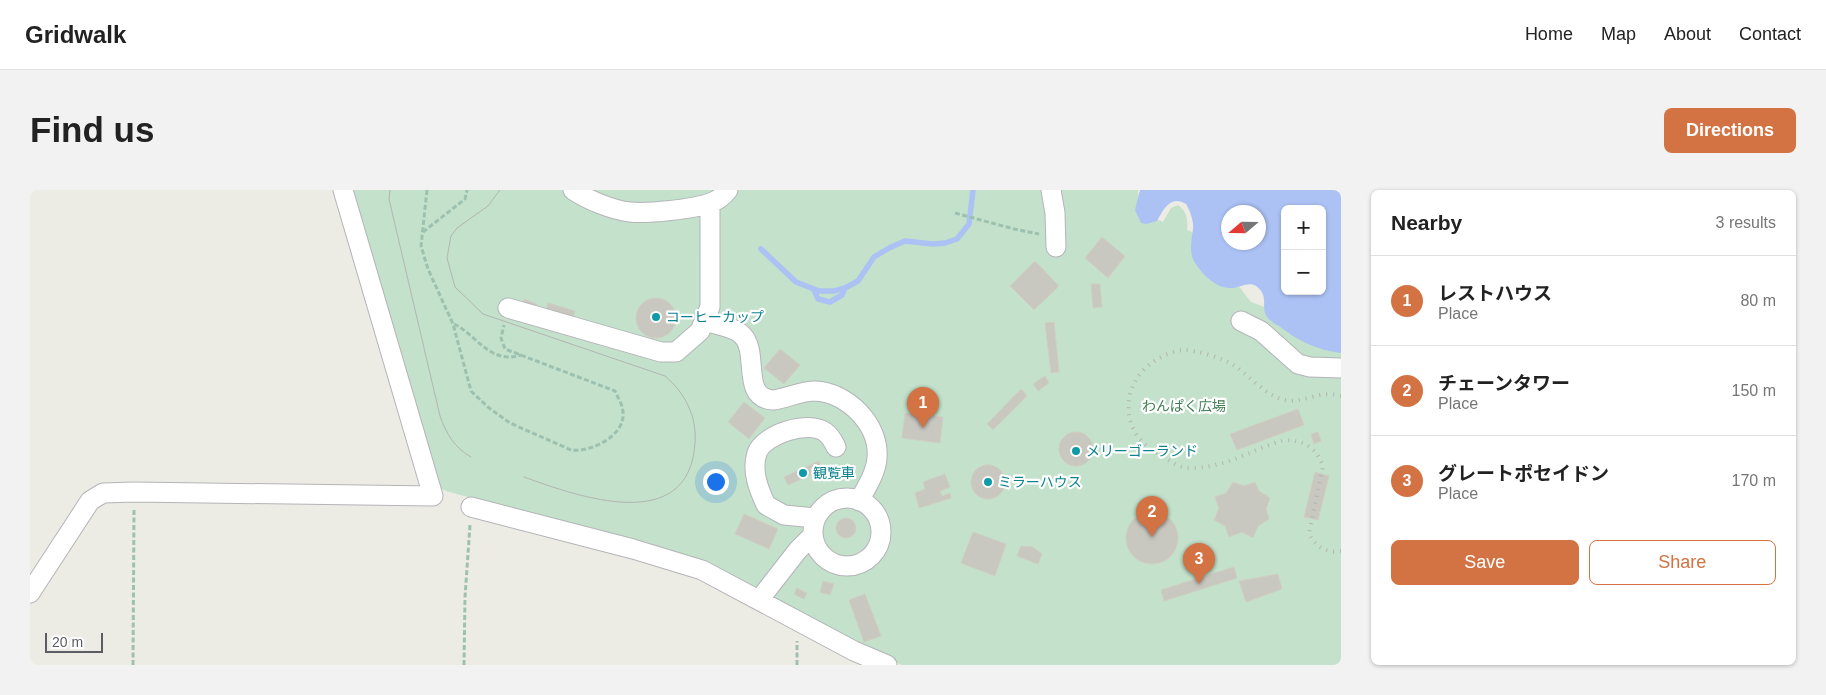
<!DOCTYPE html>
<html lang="en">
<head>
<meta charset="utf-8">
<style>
	body { margin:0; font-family:Helvetica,"Noto Sans JP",sans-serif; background:#f2f2f2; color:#222 }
	.controls { position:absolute; right:15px; top:15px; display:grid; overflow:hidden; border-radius:8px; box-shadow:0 1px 4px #0004 }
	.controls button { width:45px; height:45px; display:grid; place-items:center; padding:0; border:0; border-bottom:1px solid #e0e0e0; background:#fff; color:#222; font:25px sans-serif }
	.compass { position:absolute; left:1191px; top:15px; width:45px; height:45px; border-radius:50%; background:#fff; box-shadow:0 1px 4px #0004; rotate:250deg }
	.scale { position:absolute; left:15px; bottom:12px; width:58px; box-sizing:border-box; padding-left:5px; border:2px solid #5c5d62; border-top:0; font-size:14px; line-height:18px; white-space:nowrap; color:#5c5d62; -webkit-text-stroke:4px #fff; paint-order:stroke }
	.you { position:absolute; left:685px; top:291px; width:18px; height:18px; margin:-12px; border:4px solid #fff; border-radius:50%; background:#1a73e8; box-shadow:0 0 0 8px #1a73e833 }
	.badge { display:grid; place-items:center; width:32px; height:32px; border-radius:50%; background:#d37343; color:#fff; font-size:16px; font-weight:700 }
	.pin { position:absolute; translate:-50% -41px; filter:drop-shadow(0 1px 2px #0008) }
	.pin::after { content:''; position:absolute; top:26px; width:18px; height:15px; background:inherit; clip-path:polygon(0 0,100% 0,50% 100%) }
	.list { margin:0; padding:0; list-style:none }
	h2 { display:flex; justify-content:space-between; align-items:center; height:65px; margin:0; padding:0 20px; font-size:21px }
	h2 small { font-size:16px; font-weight:400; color:#767676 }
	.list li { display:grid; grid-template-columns:32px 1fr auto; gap:15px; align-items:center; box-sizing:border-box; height:90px; padding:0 20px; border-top:1px solid #e0e0e0 }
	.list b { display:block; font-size:19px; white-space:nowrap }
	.list p { margin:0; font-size:16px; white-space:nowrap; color:#767676 }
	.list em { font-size:16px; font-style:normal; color:#767676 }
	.actions { display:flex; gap:10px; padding:15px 20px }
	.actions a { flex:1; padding:11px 0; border:1px solid #d37343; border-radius:8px; text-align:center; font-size:18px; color:#d37343 }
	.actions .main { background:#d37343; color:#fff }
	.map { position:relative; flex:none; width:1311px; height:475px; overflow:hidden; border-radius:8px }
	header { display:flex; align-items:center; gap:30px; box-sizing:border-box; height:70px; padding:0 25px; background:#fff; border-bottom:1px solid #e0e0e0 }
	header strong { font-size:24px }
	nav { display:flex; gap:28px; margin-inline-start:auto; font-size:18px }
	.intro { display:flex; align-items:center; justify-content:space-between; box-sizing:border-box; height:120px; padding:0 30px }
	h1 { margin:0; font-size:35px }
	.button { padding:12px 22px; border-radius:8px; background:#d37343; color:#fff; font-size:18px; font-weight:700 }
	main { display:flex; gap:30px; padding:0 30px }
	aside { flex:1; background:#fff; border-radius:8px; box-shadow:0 1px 4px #0004 }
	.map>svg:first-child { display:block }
</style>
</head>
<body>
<header>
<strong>Gridwalk</strong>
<nav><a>Home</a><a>Map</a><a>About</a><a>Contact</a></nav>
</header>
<div class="intro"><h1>Find us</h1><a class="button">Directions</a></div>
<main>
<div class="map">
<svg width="1311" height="475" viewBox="0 0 1311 475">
	<rect width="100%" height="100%" fill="#ecece4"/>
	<path fill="#c3e1cb" d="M 319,0 L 1108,0 L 1110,23 L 1133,32 L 1141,18 L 1148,15 C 1157,21 1158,30 1157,40 L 1169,45 L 1221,112 L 1311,145 L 1311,475 L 872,475 L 595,350 L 416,301 L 409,297 Z"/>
	<path fill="#acc2f4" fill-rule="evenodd" d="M 1110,0 L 1311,0 L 1311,163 C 1287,160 1268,151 1249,136 C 1245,134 1240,131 1237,127 C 1230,117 1240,106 1226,96 C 1219,91 1209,98 1201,98 C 1186,99 1169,82 1163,69 C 1159,60 1162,48 1163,39 C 1164,31 1160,21 1156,14 C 1141,5 1134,18 1127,31 L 1116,34 L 1111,33 L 1105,20 ZM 1255,19 L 1292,19 L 1292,101 L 1255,101 ZM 1198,22 L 1228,22 L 1228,52 L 1198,52 Z"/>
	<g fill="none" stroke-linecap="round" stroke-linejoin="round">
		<path stroke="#acc2f4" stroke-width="5.5" d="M 731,59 L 766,92 L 789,101 L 804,101 L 815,98 L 828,91 L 844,67 L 859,58 L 875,51 L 903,54 L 915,53 L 927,49 L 939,34 L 943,0
			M 784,100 L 788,109 L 800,112 L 812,105 L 815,98"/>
	</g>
	<path fill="#c8c7c0" stroke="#d0cfc3" d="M 1072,47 L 1095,66 L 1078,88 L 1055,68 Z
		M 1005,71 L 1029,96 L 1004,120 L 980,96 Z
		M 1061,94 L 1070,94 L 1072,117 L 1063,118 Z
		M606 128a20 20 0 1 1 40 0a20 20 0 1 1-40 0Z
		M 494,109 L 507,114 L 505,119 L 493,115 Z
		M 518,113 L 545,121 L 542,131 L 515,123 Z
		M 1024,132 L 1029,182 L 1021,183 L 1015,133 Z
		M 750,159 L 770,175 L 754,194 L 734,178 Z
		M 1015,186 L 1019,193 L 1008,201 L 1003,194 Z
		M 991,199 L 997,206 L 963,240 L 957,234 Z
		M 714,212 L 735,228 L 719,249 L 698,232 Z
		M 1268,219 L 1274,235 L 1207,260 L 1200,244 Z
		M 875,223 L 913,227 L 910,253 L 872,248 Z
		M1029 259a17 17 0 1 1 34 0a17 17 0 1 1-34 0Z
		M 1288,242 L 1291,251 L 1284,254 L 1281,244 Z
		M 789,271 L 792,280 L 758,295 L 754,287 Z
		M941 292a17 17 0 1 1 34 0a17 17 0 1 1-34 0Z
		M 1285,282 L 1299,286 L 1288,330 L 1274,327 Z
		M 915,284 L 920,297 L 910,301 L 912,306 L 920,303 L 921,308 L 889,318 L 885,303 L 895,299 L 893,292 Z
		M 1203,292 L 1214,296 L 1225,292 L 1229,301 L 1240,308 L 1236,319 L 1239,329 L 1228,336 L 1223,348 L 1212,342 L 1199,347 L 1195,336 L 1184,330 L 1189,318 L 1185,307 L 1196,303 Z
		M1096 348a26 26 0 1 1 52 0a26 26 0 1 1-52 0Z
		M 714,324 L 748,339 L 739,359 L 705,344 Z
		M806 338a10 10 0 1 1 20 0a10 10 0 1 1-20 0Z
		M 943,342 L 976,354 L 965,386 L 931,373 Z
		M 991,356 L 1003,357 L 1012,364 L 1008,374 L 987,366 Z
		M 1204,377 L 1207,388 L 1134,411 L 1131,400 Z
		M 1248,384 L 1252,399 L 1216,412 L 1209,391 Z
		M 793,391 L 804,394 L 800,405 L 790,402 Z
		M 767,398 L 777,403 L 774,409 L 764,404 Z
		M 835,404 L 851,446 L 834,452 L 819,410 Z"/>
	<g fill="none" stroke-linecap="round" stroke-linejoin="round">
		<g stroke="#b4b4b9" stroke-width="21">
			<path id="minor" d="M 543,0 C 558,10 582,20 600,22 C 617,24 664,19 680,13 C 687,11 694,5 698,0
				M 1021,0 L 1025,23 L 1026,57
				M 478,118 L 631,162 L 646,162 L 670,141 L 680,117 L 680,13
				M 675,131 C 686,135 704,137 712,145 C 730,162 710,208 743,210 C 757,208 771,201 785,201 C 817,202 850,235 847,268 C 846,283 836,298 829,311
				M 1211,131 L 1231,141 L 1268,174 L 1280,177 L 1311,178
				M783 342a34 34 0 1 1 68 0a34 34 0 1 1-68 0Z
				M 441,317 L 603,359 L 672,380 L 824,461 L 857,475
				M 786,328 L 754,325 L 736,315 C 729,300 721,281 727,263 C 734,244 778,230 795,242 C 801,246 803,251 806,257
				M 0,403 L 60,311 L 73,303 L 104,302 L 403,306 L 313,0
				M 729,410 L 768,360 L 783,345"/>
		</g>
		<path stroke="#9dc1b0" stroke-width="3" stroke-dasharray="5 2.5" stroke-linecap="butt" d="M 397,0 L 391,56 L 398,79 L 423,134 L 441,201 L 459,218 L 480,233 L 541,260 C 560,263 595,246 593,223 C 593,215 588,208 585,201 L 475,159 L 471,148 L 474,135
			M 925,23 L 984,39 L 1009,44
			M 393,42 L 435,9 L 437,0
			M 424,134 C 447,145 460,175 491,165
			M 103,475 L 104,320
			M 434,475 L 435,407 L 440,335
			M 767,475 L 767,451"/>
		<use href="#minor" stroke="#fff" stroke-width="19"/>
		<path stroke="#b3b4b4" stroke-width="1" d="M 360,0 L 359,9 L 410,226 C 417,245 424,257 441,267
			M 470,0 L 458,16 L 427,38 L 421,46 L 417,68 L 425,97 L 453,124 L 635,186 C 655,203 667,226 665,253 C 659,346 549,307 494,287"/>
		<path stroke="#b3b4b4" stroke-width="4" stroke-dasharray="1 6" stroke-linecap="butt" d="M 1311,206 C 1291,199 1273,214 1255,210 C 1234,205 1219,185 1202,174 C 1192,168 1166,160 1155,160 C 1144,160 1132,166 1123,172 C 1098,188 1090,223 1109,248 C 1115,256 1124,261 1133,266 C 1141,272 1149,278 1160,278 C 1193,279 1223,259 1254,250 C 1273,250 1286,257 1293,276 L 1279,343 C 1284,356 1297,364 1311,361"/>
	</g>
	<g fill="#0f9aa8" stroke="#fff" stroke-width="2">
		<circle cx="626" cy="127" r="5"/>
		<circle cx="1046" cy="261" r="5"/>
		<circle cx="773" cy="283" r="5"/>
		<circle cx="958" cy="292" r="5"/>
	</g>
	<g text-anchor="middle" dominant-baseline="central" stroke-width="4.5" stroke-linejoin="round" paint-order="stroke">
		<g font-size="14" fill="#0d838f" stroke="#fff" text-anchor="start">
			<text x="636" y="127">コーヒーカップ</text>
			<text x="1056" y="261">メリーゴーランド</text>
			<text x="783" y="283">観覧車</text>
			<text x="968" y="292">ミラーハウス</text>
		</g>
		<g font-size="14" fill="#3f7e52" stroke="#fff">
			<text x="1154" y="216">わんぱく広場</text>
		</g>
	</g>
</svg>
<div class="controls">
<button>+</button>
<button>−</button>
</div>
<svg class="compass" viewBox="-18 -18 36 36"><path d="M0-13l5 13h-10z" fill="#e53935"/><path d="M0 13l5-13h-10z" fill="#767676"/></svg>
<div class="scale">20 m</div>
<div class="you"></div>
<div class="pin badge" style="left:893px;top:238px">1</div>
<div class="pin badge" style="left:1122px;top:347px">2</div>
<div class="pin badge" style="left:1169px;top:394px">3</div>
</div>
<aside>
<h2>Nearby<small>3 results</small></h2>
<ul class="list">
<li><span class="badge">1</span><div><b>レストハウス</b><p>Place</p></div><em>80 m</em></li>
<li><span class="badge">2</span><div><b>チェーンタワー</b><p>Place</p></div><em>150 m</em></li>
<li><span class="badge">3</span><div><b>グレートポセイドン</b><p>Place</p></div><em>170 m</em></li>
</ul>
<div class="actions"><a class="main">Save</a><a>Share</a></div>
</aside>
</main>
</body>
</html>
